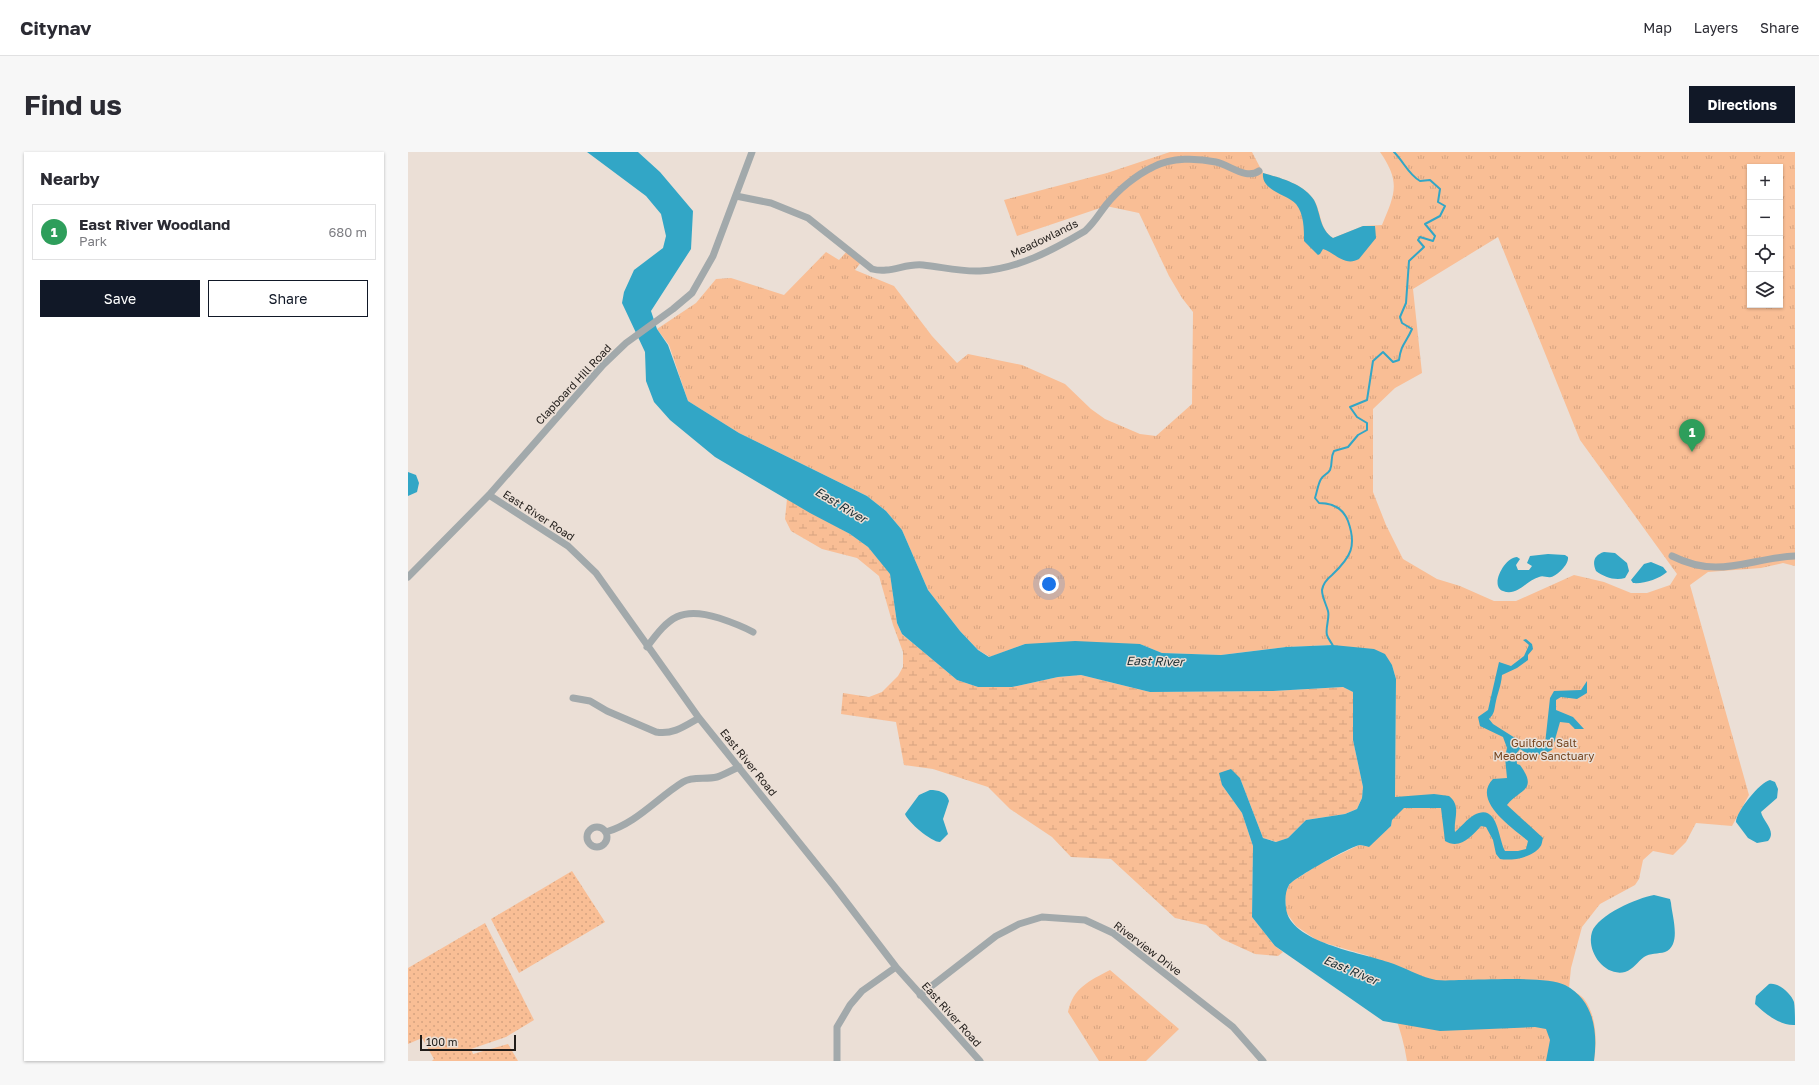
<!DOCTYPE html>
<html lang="en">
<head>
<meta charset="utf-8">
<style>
	body { margin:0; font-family:"Golos Text",sans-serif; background:#f7f7f7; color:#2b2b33 }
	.controls { position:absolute; right:12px; top:12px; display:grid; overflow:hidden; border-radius:0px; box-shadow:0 1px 3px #0004 }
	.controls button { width:36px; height:36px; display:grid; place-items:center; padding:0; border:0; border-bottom:1px solid #e1e1e2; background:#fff; color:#2b2b33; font:20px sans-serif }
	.scale { position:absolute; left:12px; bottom:10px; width:96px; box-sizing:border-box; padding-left:4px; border:2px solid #211d1a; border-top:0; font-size:11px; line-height:14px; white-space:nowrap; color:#211d1a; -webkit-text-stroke:3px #ebdfd6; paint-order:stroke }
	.you { position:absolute; left:641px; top:432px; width:14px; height:14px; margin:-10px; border:3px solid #fff; border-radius:50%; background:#1a73e8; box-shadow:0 0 0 6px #1a73e833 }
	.badge { display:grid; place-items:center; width:26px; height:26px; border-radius:50%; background:#111827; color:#fff; font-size:13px; font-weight:700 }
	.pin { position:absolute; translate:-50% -33px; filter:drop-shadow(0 1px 2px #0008) }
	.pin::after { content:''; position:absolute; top:21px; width:14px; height:12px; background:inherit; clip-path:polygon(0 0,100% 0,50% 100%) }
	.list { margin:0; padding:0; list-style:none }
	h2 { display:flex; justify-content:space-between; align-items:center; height:52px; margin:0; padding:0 16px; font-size:17px }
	h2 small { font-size:13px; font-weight:400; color:#7c7c81 }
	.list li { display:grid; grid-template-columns:26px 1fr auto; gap:12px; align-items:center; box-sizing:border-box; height:56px; margin:0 8px 8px; padding:0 8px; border:1px solid #e1e1e2; border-radius:0px }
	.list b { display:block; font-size:15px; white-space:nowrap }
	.list p { margin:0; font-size:13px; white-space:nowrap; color:#7c7c81 }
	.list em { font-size:13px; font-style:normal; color:#7c7c81 }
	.actions { display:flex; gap:8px; padding:12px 16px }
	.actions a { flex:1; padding:9px 0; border:1px solid #111827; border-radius:0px; text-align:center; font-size:14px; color:#111827 }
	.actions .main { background:#111827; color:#fff }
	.icon { flex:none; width:22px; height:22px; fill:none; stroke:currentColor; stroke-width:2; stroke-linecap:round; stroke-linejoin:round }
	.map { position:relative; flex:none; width:1387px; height:909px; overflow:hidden; border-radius:0px }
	header { display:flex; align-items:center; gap:24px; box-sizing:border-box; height:56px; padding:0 20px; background:#fff; border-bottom:1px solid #e1e1e2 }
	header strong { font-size:19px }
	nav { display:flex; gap:22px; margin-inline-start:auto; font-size:14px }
	.intro { display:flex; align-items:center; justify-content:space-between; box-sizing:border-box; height:96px; padding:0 24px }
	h1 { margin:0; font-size:28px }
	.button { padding:10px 18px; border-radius:0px; background:#111827; color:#fff; font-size:14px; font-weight:700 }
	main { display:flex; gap:24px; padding:0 24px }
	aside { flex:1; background:#fff; border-radius:0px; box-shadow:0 1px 3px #0004 }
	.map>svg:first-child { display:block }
</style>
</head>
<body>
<header>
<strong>Citynav</strong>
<nav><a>Map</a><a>Layers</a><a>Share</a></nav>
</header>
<div class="intro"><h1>Find us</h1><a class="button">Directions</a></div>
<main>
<aside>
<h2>Nearby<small></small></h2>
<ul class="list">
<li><span class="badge" style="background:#2e9e5b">1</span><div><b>East River Woodland</b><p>Park</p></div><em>680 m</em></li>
</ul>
<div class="actions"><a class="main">Save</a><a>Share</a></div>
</aside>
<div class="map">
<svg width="1387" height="909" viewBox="0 0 1387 909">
	<defs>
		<pattern id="grass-dots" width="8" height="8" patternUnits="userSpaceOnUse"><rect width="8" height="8" fill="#f9be95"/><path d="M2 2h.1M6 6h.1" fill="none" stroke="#d5a380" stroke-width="1.8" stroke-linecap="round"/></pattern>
		<pattern id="wetland-marsh" width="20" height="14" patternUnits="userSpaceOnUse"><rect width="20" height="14" fill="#f9be95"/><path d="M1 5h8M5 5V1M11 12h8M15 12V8" fill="none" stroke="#d5a380"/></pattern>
		<pattern id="park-tufts" width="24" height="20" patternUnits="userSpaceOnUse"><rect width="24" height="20" fill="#f9be95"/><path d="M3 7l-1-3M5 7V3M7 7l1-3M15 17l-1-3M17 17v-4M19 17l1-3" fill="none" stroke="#d5a380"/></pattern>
	</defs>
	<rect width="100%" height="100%" fill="#ebdfd6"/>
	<path fill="url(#grass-dots)" d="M 164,719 L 197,770 L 111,821 L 83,767 Z
		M 77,771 L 126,868 L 98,885 L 63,897 L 65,902 L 100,892 L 110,909 L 24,909 L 26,907 L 14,886 L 0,892 L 0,816 Z"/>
	<path fill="url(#wetland-marsh)" d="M 379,347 L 442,382 L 460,395 L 482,421 L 489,471 L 494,482 L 549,528 L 570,535 L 604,535 L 650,525 L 673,523 L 742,540 L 865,539 L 935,535 L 945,540 L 945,588 L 955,635 L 954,646 L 949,657 L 937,662 L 898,668 L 880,686 L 869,690 L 855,686 L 832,626 L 814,633 L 834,661 L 845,694 L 844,765 L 867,794 L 875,800 L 870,804 L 847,802 L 814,787 L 798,773 L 767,766 L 703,707 L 663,705 L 644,685 L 602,657 L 580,635 L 525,617 L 496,613 L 488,570 L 433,562 L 435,541 L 461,545 L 474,540 L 490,524 L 495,515 L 495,500 L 485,473 L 471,424 L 449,406 L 414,397 L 383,379 L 377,367 Z"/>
	<path fill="url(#park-tufts)" fill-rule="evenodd" d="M 762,0 L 844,0 L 855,21 C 873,26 896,32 906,48 C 914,61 911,77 925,86 L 955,74 L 974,73 C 987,42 993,30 972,0 L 1387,0 L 1387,414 L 1375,411 L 1353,416 L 1300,420 L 1282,433 L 1341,643 L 1324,674 L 1288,671 L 1278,690 L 1265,703 L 1245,699 L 1235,708 L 1231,727 L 1227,733 L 1192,752 L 1174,775 L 1163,816 L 1161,836 C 1165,839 1173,843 1176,847 C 1189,864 1189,889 1186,909 L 999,909 C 993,870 977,840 961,804 L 910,789 L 888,774 L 878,760 L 877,742 L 882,731 L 910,713 L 951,693 L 961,694 L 983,674 L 987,645 L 988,527 L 984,513 L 925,493 L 878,495 L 813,503 L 754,501 L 732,492 L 617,492 L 582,505 L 570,498 L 552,479 L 520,438 L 494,378 L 478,359 L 459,344 L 331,281 L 280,249 L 261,193 L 249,177 L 288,151 L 308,127 L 323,126 L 376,143 L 418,100 L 431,108 L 440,98 L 454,109 L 447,118 L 486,134 L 524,184 L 549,211 L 560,202 L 614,213 L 657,232 L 683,257 L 697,267 L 732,282 L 748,284 L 784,252 L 785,160 L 774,146 L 761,124 L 731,61 L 698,54 L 609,84 L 596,48 L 699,21 ZM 1342,15 L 1372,15 L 1372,153 L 1342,153 ZM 1090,85 L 1172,288 L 1269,422 L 1262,433 L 1239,441 L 1223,441 L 1196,430 L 1166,423 L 1108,449 L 1086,449 L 1052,434 L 1029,427 L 995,407 L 978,373 L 965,340 L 965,257 L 987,236 L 1014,221 L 1005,137 Z
		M 702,818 L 771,877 L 738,909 L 691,909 L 660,860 C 665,836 681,829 702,818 Z"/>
	<path fill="#32a6c6" d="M 179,0 L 230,0 L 252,20 L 285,59 L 283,97 L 243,159 L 249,177 L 260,193 L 280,249 L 331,281 L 459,344 L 478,359 L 494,378 L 520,438 L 552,479 L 570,498 L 581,505 L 617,492 L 667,489 L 732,492 L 754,501 L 813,503 L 878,495 L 925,493 L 966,497 L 977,502 L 984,513 L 988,527 L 987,645 L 1026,642 L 1041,644 C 1054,654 1045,668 1047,680 C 1053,675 1059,667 1066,663 C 1090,650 1090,686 1097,699 L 1110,699 L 1118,697 L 1120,689 C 1106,677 1063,649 1085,627 L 1099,626 L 1097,605 L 1099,596 L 1095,585 L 1072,574 L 1070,565 L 1080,558 L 1091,510 L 1103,514 L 1116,504 L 1121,493 L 1115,488 L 1118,487 L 1124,492 L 1125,497 L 1120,503 L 1120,508 L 1109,516 L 1094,523 C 1093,534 1090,540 1088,549 C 1086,558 1087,561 1081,567 L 1085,572 L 1115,591 L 1137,592 L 1142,546 L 1146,539 L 1173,538 L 1179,529 L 1179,541 L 1169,547 L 1153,545 L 1148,548 L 1148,558 L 1165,565 L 1176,577 L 1167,577 L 1161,571 L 1152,570 L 1144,598 C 1133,604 1122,605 1112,597 L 1108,602 L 1109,612 L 1112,613 C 1131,639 1111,637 1099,653 L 1135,686 C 1134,689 1134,693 1132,695 C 1124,706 1103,709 1092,707 L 1088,702 L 1085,688 L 1078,675 L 1073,674 C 1064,684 1052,698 1037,689 L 1033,656 L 996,656 L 984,668 L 983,674 L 961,695 C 958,694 954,693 952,693 C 943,694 886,726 881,733 C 877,740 877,748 878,756 C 881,790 954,801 980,810 C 996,815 1012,825 1028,828 C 1037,829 1047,828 1055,828 C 1078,828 1139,824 1157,833 C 1186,848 1190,880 1186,909 L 1138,909 L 1142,888 L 1138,877 L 1127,875 L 1032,879 L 975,869 L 867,794 L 844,765 L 845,694 L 834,661 L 814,633 L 811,621 L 823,617 L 832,626 L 855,686 L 868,690 L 880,686 L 898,668 L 937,662 L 949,657 L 954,646 L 955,635 L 945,588 L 945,540 L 935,535 L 865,539 L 742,540 L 673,523 L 650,525 L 604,535 L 570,535 L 549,528 L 494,482 L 489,471 L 482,422 L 460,395 L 442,382 L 402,361 L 307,305 L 262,268 L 246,250 L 238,229 L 237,200 L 214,151 L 216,140 L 226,118 L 255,96 L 258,84 L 253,62 L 238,44 Z
		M 855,21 C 873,26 896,32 906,48 C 913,61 911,77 925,86 L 955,74 L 967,74 L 968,86 L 951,107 C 937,115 927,101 915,97 L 912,102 L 910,103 L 896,89 C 896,77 896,62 888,52 C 879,42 853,39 855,21 Z
		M 0,320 L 8,323 L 11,331 L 9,340 L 0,344 Z
		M 1196,400 L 1207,401 L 1219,411 L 1221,419 L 1217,426 C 1207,429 1196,425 1188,419 C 1184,410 1186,403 1196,400 Z
		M 1140,402 L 1157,403 L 1160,405 C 1161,412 1150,423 1143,425 C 1139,426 1135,423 1131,425 C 1119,428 1109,445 1095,439 C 1081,434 1097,405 1109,405 L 1112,407 L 1108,413 L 1110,418 L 1121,418 L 1124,414 L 1119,411 L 1122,404 Z
		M 1243,410 L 1255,415 L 1259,420 C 1251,427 1236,432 1225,431 L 1223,428 L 1236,412 Z
		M 1362,628 L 1367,630 L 1370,637 L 1369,646 L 1353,660 C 1355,670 1369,679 1360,689 L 1349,691 L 1340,686 L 1328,670 C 1328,660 1352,630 1362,628 Z
		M 522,638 C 530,638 539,640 541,649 L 535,667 L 540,682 L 532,690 C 523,690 500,670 497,662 L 511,643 Z
		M 1246,743 L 1262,747 L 1263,751 C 1264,764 1274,793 1257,800 C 1250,802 1242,801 1236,805 C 1229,810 1226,817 1217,820 C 1196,825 1178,799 1184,780 C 1190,763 1229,746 1246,743 Z
		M 1361,832 C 1370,830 1383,841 1386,850 C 1387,856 1387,866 1387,873 C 1373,874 1357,862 1347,852 L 1348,844 Z"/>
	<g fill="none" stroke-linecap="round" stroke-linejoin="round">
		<path stroke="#32a6c6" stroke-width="2" d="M 925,494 C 924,491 920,487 919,483 C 917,476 922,466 920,459 C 918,452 914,445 914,438 C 915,432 919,427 924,423 C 943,405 949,394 940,369 C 935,356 924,351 911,351 L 907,346 C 909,340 910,332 913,327 C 915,323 920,322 922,318 C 925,311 922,306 926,299 L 940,295 L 950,283 L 959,278 L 959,271 L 949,265 L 942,255 L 959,248 L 965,209 L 975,200 L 985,210 L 991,208 C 993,192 998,191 1004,177 L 994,171 L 992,165 L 998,151 L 1001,109 L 1016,95 L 1010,88 L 1012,85 L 1025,89 L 1027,84 L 1017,72 L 1032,64 L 1037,54 L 1030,50 L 1032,37 L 1022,28 L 1012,29 C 1000,22 996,10 986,0"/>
		<path stroke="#a2a9ab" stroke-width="7" d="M 328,44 L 363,51 L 400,66 L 464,117 C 482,122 497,111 515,113 C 534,115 553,120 572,119 C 610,117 645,98 677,79 C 686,71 691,62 698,53 C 710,38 728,23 745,15 C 764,5 789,6 808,10 C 822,13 838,28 851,19
			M 81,343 L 160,394 L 188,421 L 291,566 L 426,734 L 488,815 L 572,909
			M 1264,404 C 1312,428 1340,406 1387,404
			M 0,425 L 81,343 L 195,213 L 218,191 L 265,157 L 284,141 L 305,104 L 344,0
			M 239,495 C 261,465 273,454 311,466 C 323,470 334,474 345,480
			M 165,546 L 182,549 L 199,559 L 248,580 C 265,583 277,574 291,566
			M179 685a10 10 0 1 1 20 0a10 10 0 1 1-20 0Z
			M 198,680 C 229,671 249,646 275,630 C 285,624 298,628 309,625 C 316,623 324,618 331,615
			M 512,843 L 588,784 L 611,772 L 634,765 L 677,768 L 705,781 L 825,875 L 855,909
			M 429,909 L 429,875 L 442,853 L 454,839 L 488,815"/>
	</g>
	<g text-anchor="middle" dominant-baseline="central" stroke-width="3" stroke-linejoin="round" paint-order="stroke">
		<g font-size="11" fill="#211d1a" stroke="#ebdfd6">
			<text transform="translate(636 86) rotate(-26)">Meadowlands</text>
			<text transform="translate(165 232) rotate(-47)">Clapboard Hill Road</text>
			<text transform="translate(131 363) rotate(33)">East River Road</text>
			<text transform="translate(341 610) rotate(51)">East River Road</text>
			<text transform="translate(740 796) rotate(37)">Riverview Drive</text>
			<text transform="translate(544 862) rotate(48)">East River Road</text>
		</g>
		<g font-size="11" fill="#74441e" stroke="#ebdfd6">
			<text x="1136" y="590">Guilford Salt<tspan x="1136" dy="13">Meadow Sanctuary</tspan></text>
		</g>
		<g font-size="12" font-style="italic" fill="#192d33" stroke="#ebdfd6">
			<text transform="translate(433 353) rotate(31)">East River</text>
			<text transform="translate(747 509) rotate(1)">East River</text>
			<text transform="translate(943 818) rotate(23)">East River</text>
		</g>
	</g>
</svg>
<div class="controls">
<button>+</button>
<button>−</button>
<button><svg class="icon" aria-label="locate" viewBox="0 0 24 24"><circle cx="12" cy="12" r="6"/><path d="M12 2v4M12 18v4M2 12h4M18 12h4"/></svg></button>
<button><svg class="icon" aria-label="layers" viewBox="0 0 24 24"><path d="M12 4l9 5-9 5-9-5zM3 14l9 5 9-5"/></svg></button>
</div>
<div class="scale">100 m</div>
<div class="you"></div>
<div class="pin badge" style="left:1284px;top:300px;background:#2e9e5b">1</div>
</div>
</main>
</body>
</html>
